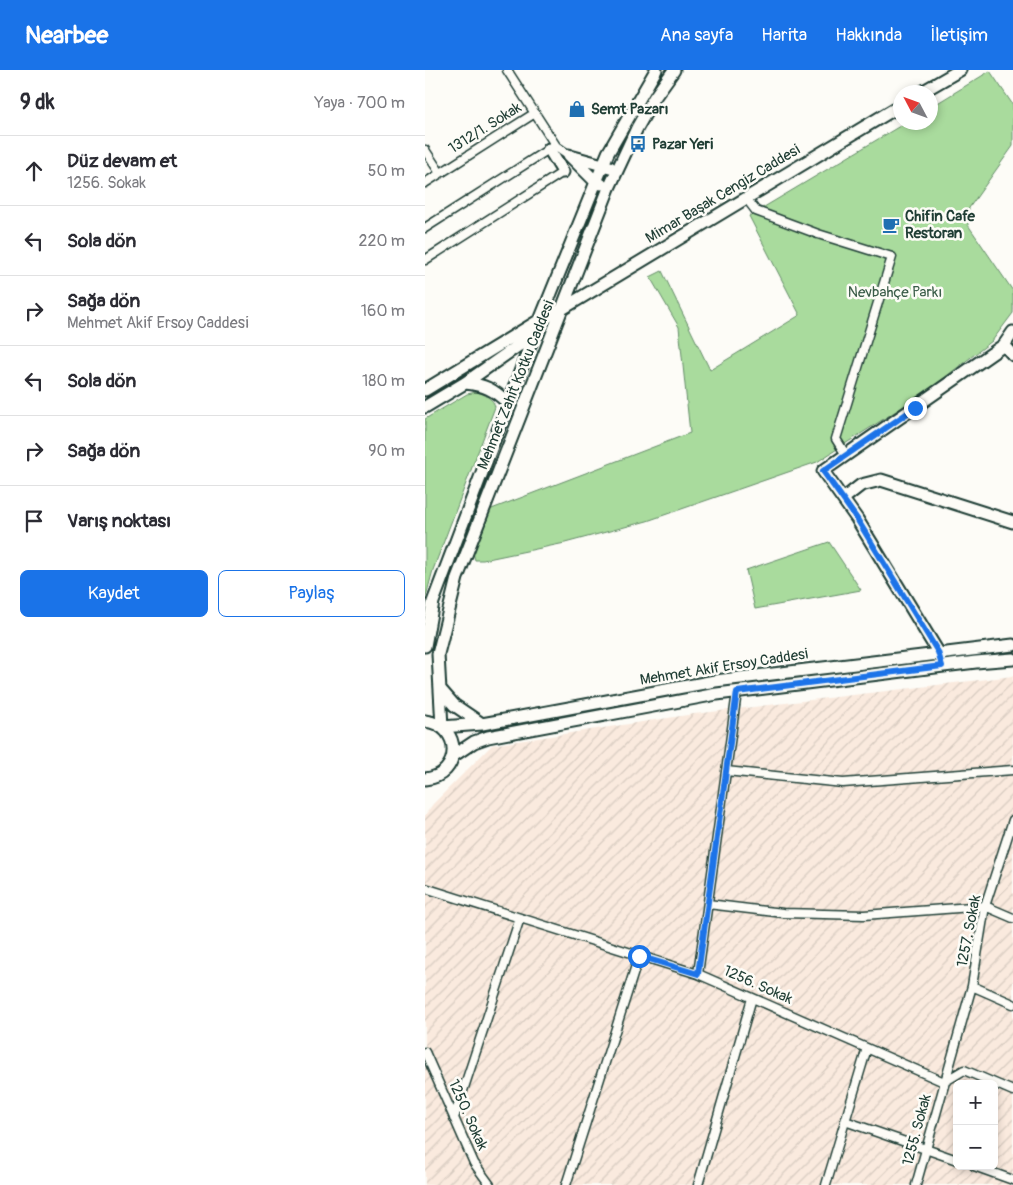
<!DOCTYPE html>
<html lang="tr">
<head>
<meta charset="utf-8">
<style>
	body { margin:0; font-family:Pangolin,sans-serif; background:#f7f7f7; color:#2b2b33 }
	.controls { position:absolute; right:15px; bottom:15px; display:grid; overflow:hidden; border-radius:8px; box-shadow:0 2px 8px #0003 }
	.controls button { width:45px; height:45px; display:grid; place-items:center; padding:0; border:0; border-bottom:1px solid #e1e1e2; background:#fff; color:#2b2b33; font:25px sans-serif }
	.compass { position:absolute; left:468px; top:15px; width:45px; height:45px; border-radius:50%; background:#fff; box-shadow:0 2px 8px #0003; rotate:311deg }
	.stop { position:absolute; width:15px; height:15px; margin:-11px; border:4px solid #1a73e8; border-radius:50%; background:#fff }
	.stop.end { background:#1a73e8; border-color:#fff; box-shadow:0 1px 5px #0008 }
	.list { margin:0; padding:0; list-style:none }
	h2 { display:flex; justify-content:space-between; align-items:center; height:65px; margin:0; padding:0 20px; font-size:21px }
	h2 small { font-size:16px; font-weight:400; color:#7c7c81 }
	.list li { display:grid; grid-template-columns:32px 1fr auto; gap:15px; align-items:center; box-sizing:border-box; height:70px; padding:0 20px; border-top:1px solid #e1e1e2 }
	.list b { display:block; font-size:19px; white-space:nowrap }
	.list p { margin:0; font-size:16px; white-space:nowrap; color:#7c7c81 }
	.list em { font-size:16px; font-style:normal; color:#7c7c81 }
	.actions { display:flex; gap:10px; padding:15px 20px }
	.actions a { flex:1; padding:11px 0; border:1px solid #1a73e8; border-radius:8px; text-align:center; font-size:18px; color:#1a73e8 }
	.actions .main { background:#1a73e8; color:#fff }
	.icon { flex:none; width:28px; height:28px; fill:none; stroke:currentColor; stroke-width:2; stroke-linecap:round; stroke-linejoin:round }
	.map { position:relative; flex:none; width:588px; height:1115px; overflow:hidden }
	header { display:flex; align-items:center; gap:30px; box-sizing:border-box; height:70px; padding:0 25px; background:#1a73e8; color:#fff }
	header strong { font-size:24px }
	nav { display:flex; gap:28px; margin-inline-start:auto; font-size:18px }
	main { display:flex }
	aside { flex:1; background:#fff }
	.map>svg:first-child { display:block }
</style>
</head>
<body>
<header>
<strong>Nearbee</strong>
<nav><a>Ana sayfa</a><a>Harita</a><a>Hakkında</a><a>İletişim</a></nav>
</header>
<main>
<aside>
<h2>9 dk<small>Yaya · 700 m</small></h2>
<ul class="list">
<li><svg class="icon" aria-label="ahead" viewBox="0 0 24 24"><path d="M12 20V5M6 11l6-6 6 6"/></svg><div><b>Düz devam et</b><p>1256. Sokak</p></div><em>50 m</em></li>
<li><svg class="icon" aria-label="left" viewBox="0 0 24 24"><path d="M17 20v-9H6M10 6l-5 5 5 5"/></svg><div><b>Sola dön</b></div><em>220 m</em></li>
<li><svg class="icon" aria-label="right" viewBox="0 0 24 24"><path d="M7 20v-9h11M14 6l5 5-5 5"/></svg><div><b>Sağa dön</b><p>Mehmet Akif Ersoy Caddesi</p></div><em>160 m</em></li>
<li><svg class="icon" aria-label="left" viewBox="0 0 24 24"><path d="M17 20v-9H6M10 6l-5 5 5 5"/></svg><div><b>Sola dön</b></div><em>180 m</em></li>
<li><svg class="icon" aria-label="right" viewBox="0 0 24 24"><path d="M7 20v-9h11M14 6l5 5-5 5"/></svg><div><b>Sağa dön</b></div><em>90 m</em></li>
<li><svg class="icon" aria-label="arrive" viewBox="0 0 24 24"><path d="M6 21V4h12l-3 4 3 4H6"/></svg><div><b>Varış noktası</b></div></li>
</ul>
<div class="actions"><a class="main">Kaydet</a><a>Paylaş</a></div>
</aside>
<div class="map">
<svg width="588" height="1115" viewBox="0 0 588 1115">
	<defs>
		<pattern id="industrial-furrows" width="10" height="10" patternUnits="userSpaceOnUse" patternTransform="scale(1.25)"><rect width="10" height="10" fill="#faeade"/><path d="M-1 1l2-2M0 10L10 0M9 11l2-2" fill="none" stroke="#d6cabf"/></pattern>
	</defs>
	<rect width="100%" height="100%" fill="#fdfcf7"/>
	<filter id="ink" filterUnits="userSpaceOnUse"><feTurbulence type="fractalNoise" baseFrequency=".02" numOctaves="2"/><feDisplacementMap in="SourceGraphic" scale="10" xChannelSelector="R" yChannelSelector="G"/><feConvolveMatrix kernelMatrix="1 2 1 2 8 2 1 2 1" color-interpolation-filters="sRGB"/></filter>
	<g filter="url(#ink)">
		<path fill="url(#industrial-furrows)" fill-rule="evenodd" d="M 588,606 L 588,1115 L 0,1115 L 0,745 L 8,734 L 67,675 L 269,644 ZM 532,1014 L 569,1014 L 569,1096 L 532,1096 Z"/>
		<path fill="#a9db9d" stroke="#648c68" d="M 565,1 L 588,35 L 588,76 L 544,138 L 543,155 L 588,221 L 588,243 L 567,271 L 502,321 L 392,392 L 222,451 L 140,473 L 58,490 L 50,490 L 48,483 L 64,440 L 265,363 L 254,257 L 225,207 L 237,201 L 285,300 L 375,245 L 324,146 L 480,53 L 506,52 L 506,37 Z
			M 52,322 C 59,324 69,329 70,337 L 8,500 L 0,530 L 0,349 L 42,324 Z
			M 404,472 L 436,520 L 330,539 L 321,500 Z"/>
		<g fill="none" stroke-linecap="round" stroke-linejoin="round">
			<g stroke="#1f3d34" stroke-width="11">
				<path id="street" d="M 82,0 L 131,76 L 144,85
					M 0,80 L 15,103
					M 0,113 L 110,43
					M 321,128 L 331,141 L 393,164 L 467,187 L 411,369 L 421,385
					M 0,158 L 124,79
					M 0,190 L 138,102
					M 301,701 L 418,713 L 588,700
					M 588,750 L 560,836 L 547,916 L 588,934
					M 0,818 L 273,904 L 519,1012 L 539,1000 L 588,1021
					M 283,834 L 358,843 L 439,845 L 560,836 L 588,848
					M 273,904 L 312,622
					M 0,982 L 49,1093 L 65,1115
					M 29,1048 L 95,848
					M 420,1051 L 532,1090
					M 549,1096 L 588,1110
					M 141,1115 L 214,886
					M 273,1115 L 327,928
					M 401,1115 L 442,978
					M 491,1115 L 547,916"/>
			</g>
			<g stroke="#1f3d34" stroke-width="15">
				<path id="secondary" d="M 497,22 L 535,0
					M 124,79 L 138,102
					M 144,85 L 171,112 L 176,114
					M 145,86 L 185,97
					M 579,275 L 588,285
					M 40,313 C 60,315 68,319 83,333
					M 0,320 L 115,250 L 137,239 L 476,35
					M 0,337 L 40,313 L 110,264
					M 418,429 L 436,415 L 456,410 L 588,452
					M 0,576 L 8,532 L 109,265 L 171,112 L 183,83 L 231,0
					M 515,587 L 513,582 L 432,449 L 398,401 L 579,275 L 588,262
					M 15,619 L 29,635 L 57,654
					M 0,651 C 38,655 37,706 0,709
					M 17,657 L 13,584 L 32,508 L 184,118 L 212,58 L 229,28 L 249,0
					M 17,657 L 57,654 L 290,611 L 588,575
					M 28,686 L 49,672 L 63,667 L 292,624 L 551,592 L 588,589"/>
			</g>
			<use href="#street" stroke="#fdfcf7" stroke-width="8"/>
			<use href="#secondary" stroke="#fdfcf7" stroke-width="11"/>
		</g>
	</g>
	<g fill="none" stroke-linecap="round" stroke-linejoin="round" filter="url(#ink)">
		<path stroke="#1a73e8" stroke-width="6" d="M 214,886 L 273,904 L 312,622 L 517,596 L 513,582 L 432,449 L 398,401 L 490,338"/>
	</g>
	<defs>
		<g id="shop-bare" transform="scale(1.35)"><path d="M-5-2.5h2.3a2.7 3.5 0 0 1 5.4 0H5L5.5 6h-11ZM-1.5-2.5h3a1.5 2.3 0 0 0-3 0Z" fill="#1f6fb2" stroke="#fdfcf7" stroke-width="2.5" paint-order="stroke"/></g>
		<g id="bus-bare" transform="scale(1.35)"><path d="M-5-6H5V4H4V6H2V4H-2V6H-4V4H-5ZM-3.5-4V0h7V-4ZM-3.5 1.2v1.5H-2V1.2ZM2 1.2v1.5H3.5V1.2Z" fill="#1f6fb2" stroke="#fdfcf7" stroke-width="2.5" paint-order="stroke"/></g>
		<g id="cafe-bare" transform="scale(1.35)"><path d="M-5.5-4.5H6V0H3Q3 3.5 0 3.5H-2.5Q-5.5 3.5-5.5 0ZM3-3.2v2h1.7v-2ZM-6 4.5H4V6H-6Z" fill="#1f6fb2" stroke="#fdfcf7" stroke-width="2.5" paint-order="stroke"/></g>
	</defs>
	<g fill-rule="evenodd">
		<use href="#shop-bare" x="152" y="39"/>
		<use href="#bus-bare" x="213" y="74"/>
		<use href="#cafe-bare" x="466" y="155"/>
	</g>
	<g text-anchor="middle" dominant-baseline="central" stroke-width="5" stroke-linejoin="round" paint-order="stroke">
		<g font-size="15" font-weight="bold" fill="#1f3d34" stroke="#fdfcf7" text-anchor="start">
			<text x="166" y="39">Semt Pazarı</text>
			<text x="227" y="74">Pazar Yeri</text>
			<text x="480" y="146">Chifin Cafe<tspan x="480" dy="17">Restoran</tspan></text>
		</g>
		<g font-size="15" fill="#1f3d34" stroke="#fdfcf7">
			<text transform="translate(60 58) rotate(-32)">1312/1. Sokak</text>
			<text transform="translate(298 124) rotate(-31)">Mimar Başak Cengiz Caddesi</text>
			<text transform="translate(91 315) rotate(-68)">Mehmet Zahit Kotku Caddesi</text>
			<text transform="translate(299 597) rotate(-9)">Mehmet Akif Ersoy Caddesi</text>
			<text transform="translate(544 861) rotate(-79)">1257. Sokak</text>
			<text transform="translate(333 915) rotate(24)">1256. Sokak</text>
			<text transform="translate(43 1045) rotate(66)">1250. Sokak</text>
			<text transform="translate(492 1060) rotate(-75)">1255. Sokak</text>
		</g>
		<g font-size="15" fill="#3b5d49" stroke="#fdfcf7">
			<text x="470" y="222">Nevbahçe Parkı</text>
		</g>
	</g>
</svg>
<div class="controls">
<button>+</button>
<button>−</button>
</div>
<svg class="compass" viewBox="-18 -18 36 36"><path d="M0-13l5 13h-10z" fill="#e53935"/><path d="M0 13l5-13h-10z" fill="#7c7c81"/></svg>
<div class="stop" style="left:214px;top:886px"></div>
<div class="stop end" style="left:490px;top:338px"></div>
</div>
</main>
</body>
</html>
